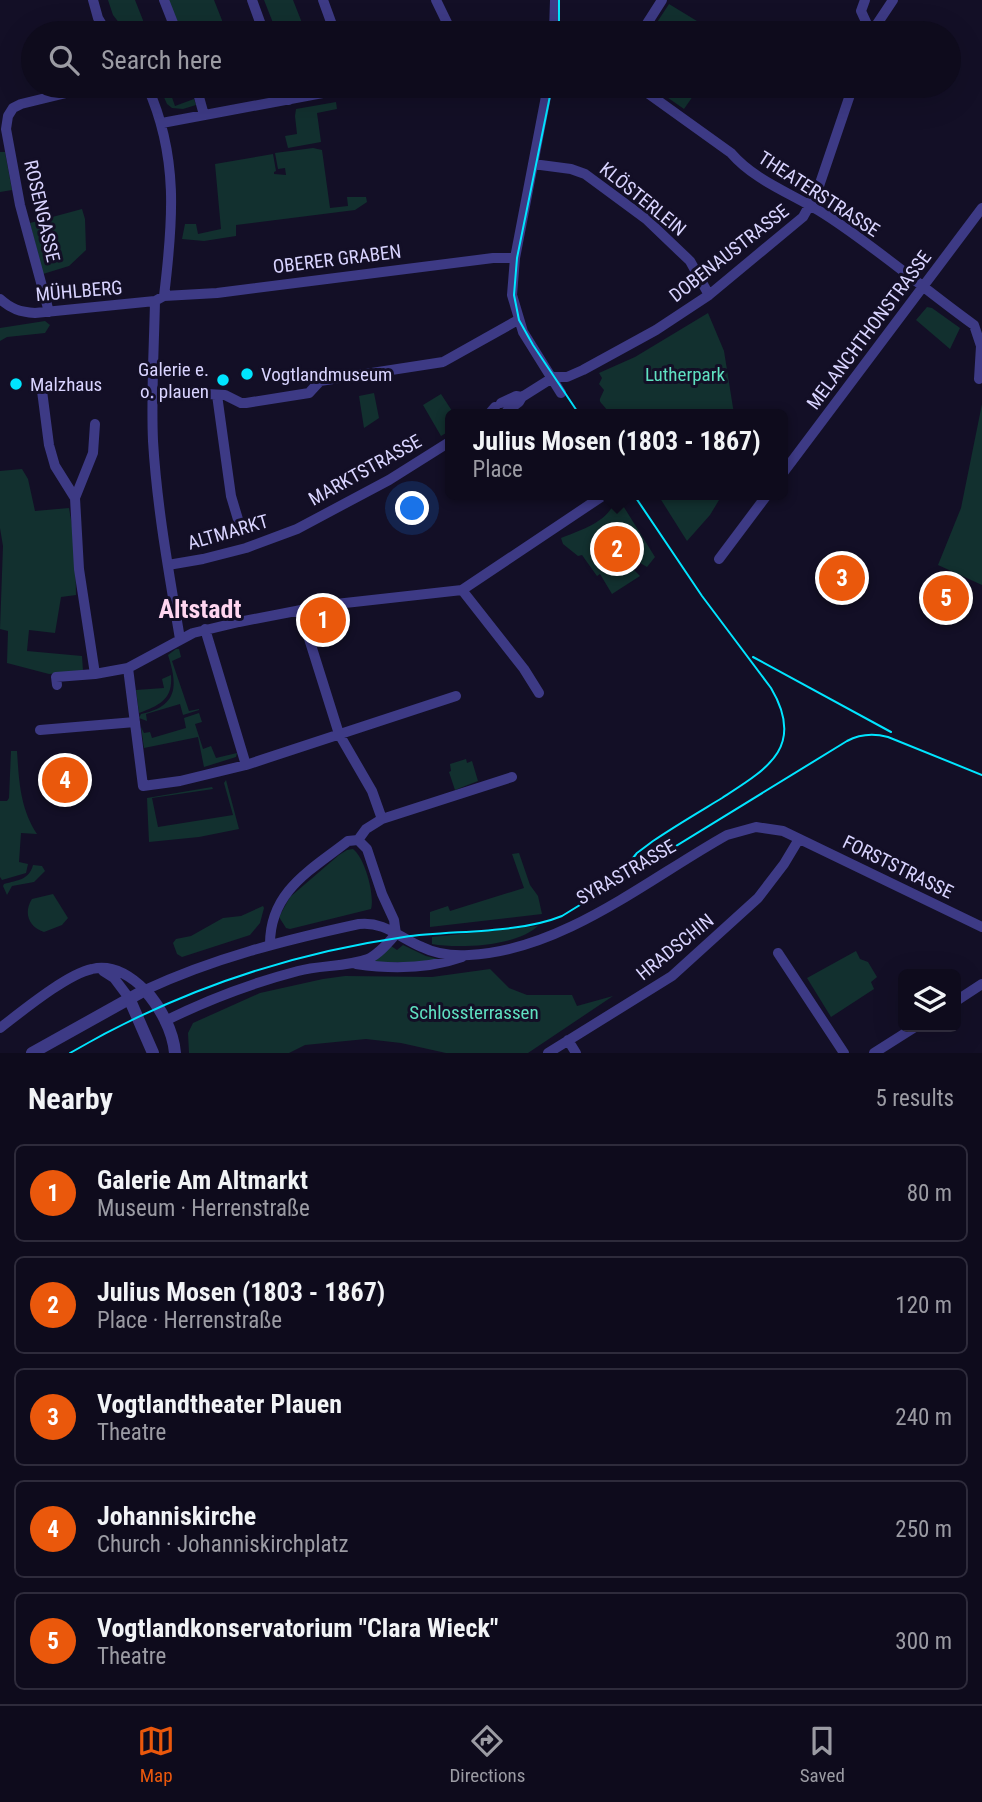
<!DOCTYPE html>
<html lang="en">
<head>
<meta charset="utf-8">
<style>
	body { margin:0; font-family:"Roboto Condensed",sans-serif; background:#171425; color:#f1f3f6 }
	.controls { position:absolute; right:21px; bottom:21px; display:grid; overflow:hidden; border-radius:10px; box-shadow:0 7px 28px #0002 }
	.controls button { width:63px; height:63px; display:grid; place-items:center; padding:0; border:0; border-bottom:2px solid #2e2b3b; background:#0e0b1c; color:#f1f3f6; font:35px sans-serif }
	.you { position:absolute; left:413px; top:509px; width:24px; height:24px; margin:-18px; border:5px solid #fff; border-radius:50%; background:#1a73e8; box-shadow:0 0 0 10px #1a73e833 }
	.badge { display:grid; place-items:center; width:46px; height:46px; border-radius:50%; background:#ea580c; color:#fff; font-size:23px; font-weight:700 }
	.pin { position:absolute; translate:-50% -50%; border:4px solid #fff; box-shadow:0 2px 7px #0006 }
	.popup { position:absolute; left:445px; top:409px; width:343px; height:91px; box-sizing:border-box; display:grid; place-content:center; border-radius:10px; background:#0e0b1c; filter:drop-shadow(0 2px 5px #0005); font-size:23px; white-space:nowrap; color:#9b9ba3 }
	.popup b { font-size:26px; color:#f1f3f6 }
	.popup::after { content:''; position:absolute; left:50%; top:100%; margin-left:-14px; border:14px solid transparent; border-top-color:#0e0b1c }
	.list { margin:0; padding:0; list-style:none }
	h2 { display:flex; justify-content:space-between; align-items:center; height:91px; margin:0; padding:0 28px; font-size:30px }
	h2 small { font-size:23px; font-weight:400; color:#9b9ba3 }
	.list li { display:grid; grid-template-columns:46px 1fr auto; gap:21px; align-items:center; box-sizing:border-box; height:98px; margin:0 14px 14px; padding:0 14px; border:2px solid #2e2b3b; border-radius:10px }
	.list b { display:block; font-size:26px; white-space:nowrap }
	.list p { margin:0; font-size:23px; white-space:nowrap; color:#9b9ba3 }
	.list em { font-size:23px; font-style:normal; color:#9b9ba3 }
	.icon { flex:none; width:38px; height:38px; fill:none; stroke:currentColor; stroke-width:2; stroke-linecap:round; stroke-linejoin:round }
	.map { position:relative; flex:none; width:982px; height:1053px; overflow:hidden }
	.search { position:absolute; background:#0e0b1c; box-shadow:0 7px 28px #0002; left:21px; right:21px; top:21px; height:77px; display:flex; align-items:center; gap:18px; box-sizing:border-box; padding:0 24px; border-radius:38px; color:#9b9ba3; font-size:26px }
	.sheet { height:651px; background:#0e0b1c }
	nav { display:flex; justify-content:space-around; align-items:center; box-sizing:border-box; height:98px; border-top:2px solid #2e2b3b; background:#0e0b1c; font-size:19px; color:#9b9ba3 }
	nav a { display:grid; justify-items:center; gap:4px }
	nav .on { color:#ea580c }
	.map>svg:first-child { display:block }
</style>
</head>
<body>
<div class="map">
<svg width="982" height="1053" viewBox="0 0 982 1053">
	<rect width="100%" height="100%" fill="#130f26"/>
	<path fill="#12302f" d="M 108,0 L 135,0 L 148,33 L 127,33 L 113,15 Z
		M 167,0 L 214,0 L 227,33 L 190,33 L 187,27 L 178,31 Z
		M 264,0 L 293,0 L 306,33 L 277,33 Z
		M 669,4 L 715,32 L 714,33 L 650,33 Z
		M 159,86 L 168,86 L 175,106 L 194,99 L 196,105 L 183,109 L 172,108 L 167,104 Z
		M 234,86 L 267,86 L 263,93 L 238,98 Z
		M 651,86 L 700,86 L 684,109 Z
		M 336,102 L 337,109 L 317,113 L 321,142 L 288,148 L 285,136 L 297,134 L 295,116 L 296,109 Z
		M 313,148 L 322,150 L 330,208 L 348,206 L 347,197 L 366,197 L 367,202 L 355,210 L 236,225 L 236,236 L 204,241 L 182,239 L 185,224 L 196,224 L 198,234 L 221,229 L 215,164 L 273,154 L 276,171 L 274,172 L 274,174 L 286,175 L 285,168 L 278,169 L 275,153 Z
		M 0,152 L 5,152 L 12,190 L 0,192 Z
		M 82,209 L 85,219 L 86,250 L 69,266 L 43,274 L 30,223 Z
		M 927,307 L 932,308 L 960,328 L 950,349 L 916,320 Z
		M 708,313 L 724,351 L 734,414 L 607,414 L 607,410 C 598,398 598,404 604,390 L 599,384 L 602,378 L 599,373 L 635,357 Z
		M 45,321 L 50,325 L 45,333 L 7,337 L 0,341 L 0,328 Z
		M 374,393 L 379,418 L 364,428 L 359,396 Z
		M 441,394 L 454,414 L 451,414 L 451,430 L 441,436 L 423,405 Z
		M 982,404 L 982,585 L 938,565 L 961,508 Z
		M 22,469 L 28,479 L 35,511 L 69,508 L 75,543 L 76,595 L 61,597 L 55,633 L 29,630 L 27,651 L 82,656 L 83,671 L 49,674 L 7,663 L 8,631 L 0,629 L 3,546 L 0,528 L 0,471 Z
		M 658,495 L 722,495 L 710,515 L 687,541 Z
		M 614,503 L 622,504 L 655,557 L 647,567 L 630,557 L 628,548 L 622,539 L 616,538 L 610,541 L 606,550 L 608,556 L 614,561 L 623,559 L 640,576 L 612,594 L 600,574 L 597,576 L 582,555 L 578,556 L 563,544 L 561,538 C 579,531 607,522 614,503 Z
		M 176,649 L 179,649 L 181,657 L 172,661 L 189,711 L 199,709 L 199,710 L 183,715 L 180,704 L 146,714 L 147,721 L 139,718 L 141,714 C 178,706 178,686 168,655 Z
		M 171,675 C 173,699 160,705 139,713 L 136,690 L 164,688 L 162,679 Z
		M 199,713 L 202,722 L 195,724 L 203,749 L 211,746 L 216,758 L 237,753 L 236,757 L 204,767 L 198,737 L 144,748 L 141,727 L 144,733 L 150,732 L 152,738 L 186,728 L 184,718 Z
		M 11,751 L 17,751 C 19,781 20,808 37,834 L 21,833 L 19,862 L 28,864 L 26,873 L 2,880 L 0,877 L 0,801 L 7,801 L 9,798 Z
		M 466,759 L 467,763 L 472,761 L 478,781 L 455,790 L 449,772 L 451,771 L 450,764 Z
		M 226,780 L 239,829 L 199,837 L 149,842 L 147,798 L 212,787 L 213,789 L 152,798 L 158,827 L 233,815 L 224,783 Z
		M 353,849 C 365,858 375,895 371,909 L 290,929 L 286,928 L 279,917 L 290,897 L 339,855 L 347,850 Z
		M 519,853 L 530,885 L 538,896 L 542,914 L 430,927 L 430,912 L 448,906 L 450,911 L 524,888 L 512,854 Z
		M 33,865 L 42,866 L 45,871 L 34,882 L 12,886 L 7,895 L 3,886 L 4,884 C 18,880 29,880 33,865 Z
		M 53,894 L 68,918 L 62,925 L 44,932 C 29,927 23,913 32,899 Z
		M 263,906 L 264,908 L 260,923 L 250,935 L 182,957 L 177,954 L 173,943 L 176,939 L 191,936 L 223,918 L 241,916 Z
		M 538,926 C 517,946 459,949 432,944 L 432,937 Z
		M 403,945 L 426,956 L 438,959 L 423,963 L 371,962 L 391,946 L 397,950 Z
		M 856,951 L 860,959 L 868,962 L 877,977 L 871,982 L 874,989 L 831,1017 L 807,978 Z
		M 490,969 L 509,988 L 527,995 L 572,995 L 577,1006 L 613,996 L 528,1053 L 446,1053 L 401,1043 L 366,1039 L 305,1045 L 289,1053 L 189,1053 L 188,1033 L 193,1023 L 260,993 L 323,979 L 345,976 L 432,977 Z"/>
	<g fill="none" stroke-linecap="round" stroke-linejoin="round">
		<path stroke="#3d3a85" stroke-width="10" d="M 93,0 L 98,18 L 107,33
			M 164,0 L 177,33
			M 252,0 L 264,33
			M 323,0 L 335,33
			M 436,0 L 452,33
			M 865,0 L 861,11 L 867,24 L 873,28
			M 554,33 L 555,0
			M 641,33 L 662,0
			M 871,33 L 893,0
			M 147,86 C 179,156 173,222 164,296
			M 196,86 L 204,115
			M 283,86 L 289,100
			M 548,86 L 515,258 L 512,295 L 523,332 L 561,393
			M 634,86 L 646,92 L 731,153 C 756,182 794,194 826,215 C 877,248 924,289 974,325 L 981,346 L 979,379
			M 162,123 L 360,86
			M 533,164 L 571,169 L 585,174 L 646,219 L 690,261 L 709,295
			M 0,299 C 11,309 20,312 35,313 L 155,301 L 164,296 L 217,293 L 493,258 L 515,258
			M 155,301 C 154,348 151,395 153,441 C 157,508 169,573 180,639
			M 49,312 L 20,205 L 6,129 L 8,116 L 13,108 L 21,104 L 95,86
			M 41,383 L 49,445 L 55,466 L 75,498 L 79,569 L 95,674
			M 154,391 L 225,395 L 241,403 L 246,403 L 309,393 L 320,381 L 443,362 L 518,320
			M 217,395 L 231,496 L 240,526
			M 501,403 L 516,396 L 522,397
			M 507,411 L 519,402 L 522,397 L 549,380 L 554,377 L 567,377 L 583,370 L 656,330 L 709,295 L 803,217 L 817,192 L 853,86
			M 489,414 L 495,407
			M 783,473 L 982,208
			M 75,498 L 93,453 L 95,424
			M 719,559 L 767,495
			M 168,565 L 203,559 L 246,548 L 297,529 L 389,480 L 451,441
			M 462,590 L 524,669 L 539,693
			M 300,610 L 339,734 L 372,791 L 382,819
			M 205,629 L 246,765
			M 128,668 L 143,786 L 180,781 L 246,765 L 456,696
			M 57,685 L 56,677 L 95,674 L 128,668 L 193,633 L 239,622 L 327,605 L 462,590 L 604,495
			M 40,730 L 135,722
			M 358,840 L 366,829 L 382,819 L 512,777
			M 358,840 L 367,849 L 382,894 L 394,920 L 396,934
			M 270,944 C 270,891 311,870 348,841 L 358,840
			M 778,953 L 844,1053
			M 356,964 C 391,969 428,969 462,957
			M 103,971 L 114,978 L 129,998
			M 956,1001 L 982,984
			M 165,1021 C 207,1000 252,983 298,971 C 320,965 346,967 368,959 C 379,954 388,943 396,934
			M 0,1028 C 21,1012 67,974 92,969 C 113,964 131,976 145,990 C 214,958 285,940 359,924 C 384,921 400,938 422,947 C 436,954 453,956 469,955 C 562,951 648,879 727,835 L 756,827 L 783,831 L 982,927
			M 568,1040 L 576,1053
			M 548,1053 L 672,976 L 758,898 L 784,864 L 799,839
			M 874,1053 L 915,1027"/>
		<path stroke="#3d3a85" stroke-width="12" d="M 129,998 L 153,1053
			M 32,1053 L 145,990 C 160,1007 173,1030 175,1053"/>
		<path stroke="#00e5ff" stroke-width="2" d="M 559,33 L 559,0
			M 552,86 L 517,258 L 514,295 L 519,320 L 533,345 L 579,414
			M 753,657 L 891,732
			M 616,879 L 637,853 L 653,841 C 675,826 699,812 722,798 C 767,769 806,747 771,688 L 702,596 L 634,495
			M 70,1053 C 173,993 286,954 404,937 C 452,930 518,934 562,916 L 847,741 C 860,734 873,733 888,737 L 982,775"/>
	</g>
	<g fill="#00e5ff" stroke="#130f26" stroke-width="2.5">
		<circle cx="247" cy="374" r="7"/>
		<circle cx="223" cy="380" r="7"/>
		<circle cx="16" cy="384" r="7"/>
	</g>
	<g text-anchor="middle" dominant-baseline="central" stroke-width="6" stroke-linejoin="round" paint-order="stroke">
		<g font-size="19" fill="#d9d4ff" stroke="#130f26">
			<text transform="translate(819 194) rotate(33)">THEATERSTRASSE</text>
			<text transform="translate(643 199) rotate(39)">KLÖSTERLEIN</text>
			<text transform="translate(42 211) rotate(77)">ROSENGASSE</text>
			<text transform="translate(729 253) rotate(-38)">DOBENAUSTRASSE</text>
			<text transform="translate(337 259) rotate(-7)">OBERER GRABEN</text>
			<text transform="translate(79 291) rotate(-5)">MÜHLBERG</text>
			<text transform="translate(869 330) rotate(-53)">MELANCHTHONSTRASSE</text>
			<text transform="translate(365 470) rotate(-29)">MARKTSTRASSE</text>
			<text transform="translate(228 532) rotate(-16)">ALTMARKT</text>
			<text transform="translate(898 867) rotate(26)">FORSTSTRASSE</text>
			<text transform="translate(626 872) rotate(-30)">SYRASTRASSE</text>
			<text transform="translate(675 947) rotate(-39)">HRADSCHIN</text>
		</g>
		<g font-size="19" fill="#d9d4ff" stroke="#130f26" text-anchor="start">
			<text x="209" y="369" text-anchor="end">Galerie e.<tspan x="209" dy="22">o. plauen</tspan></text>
			<text x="261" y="374">Vogtlandmuseum</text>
			<text x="30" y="384">Malzhaus</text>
		</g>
		<g font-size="19" fill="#5fe0c0" stroke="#130f26">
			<text x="685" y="374">Lutherpark</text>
			<text x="474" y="1012">Schlossterrassen</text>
		</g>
		<g font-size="26" font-weight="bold" fill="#ffd6f0" stroke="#130f26">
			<text x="200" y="609">Altstadt</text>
		</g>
	</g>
</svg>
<div class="controls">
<button><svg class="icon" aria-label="layers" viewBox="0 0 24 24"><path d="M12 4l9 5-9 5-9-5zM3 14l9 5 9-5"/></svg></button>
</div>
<div class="you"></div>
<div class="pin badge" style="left:323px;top:620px">1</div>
<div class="pin badge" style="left:617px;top:549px">2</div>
<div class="popup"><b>Julius Mosen (1803 - 1867)</b>Place</div>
<div class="pin badge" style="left:842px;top:578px">3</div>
<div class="pin badge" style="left:65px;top:780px">4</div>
<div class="pin badge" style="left:946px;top:598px">5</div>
<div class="search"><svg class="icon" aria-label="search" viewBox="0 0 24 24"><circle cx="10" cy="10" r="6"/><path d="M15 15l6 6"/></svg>Search here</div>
</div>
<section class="sheet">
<h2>Nearby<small>5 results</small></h2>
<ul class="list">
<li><span class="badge">1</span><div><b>Galerie Am Altmarkt</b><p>Museum · Herrenstraße</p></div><em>80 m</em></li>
<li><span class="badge">2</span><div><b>Julius Mosen (1803 - 1867)</b><p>Place · Herrenstraße</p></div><em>120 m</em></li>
<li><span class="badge">3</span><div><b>Vogtlandtheater Plauen</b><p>Theatre</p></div><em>240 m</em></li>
<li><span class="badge">4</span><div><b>Johanniskirche</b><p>Church · Johanniskirchplatz</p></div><em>250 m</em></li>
<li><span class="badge">5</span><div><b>Vogtlandkonservatorium &quot;Clara Wieck&quot;</b><p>Theatre</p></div><em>300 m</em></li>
</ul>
</section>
<nav>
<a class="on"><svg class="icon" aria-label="map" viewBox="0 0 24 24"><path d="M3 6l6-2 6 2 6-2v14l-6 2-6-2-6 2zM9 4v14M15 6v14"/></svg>Map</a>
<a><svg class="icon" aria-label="directions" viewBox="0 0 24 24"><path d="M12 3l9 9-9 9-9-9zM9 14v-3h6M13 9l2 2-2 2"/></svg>Directions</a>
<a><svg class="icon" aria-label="saved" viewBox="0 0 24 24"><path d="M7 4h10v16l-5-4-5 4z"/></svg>Saved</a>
</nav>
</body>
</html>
